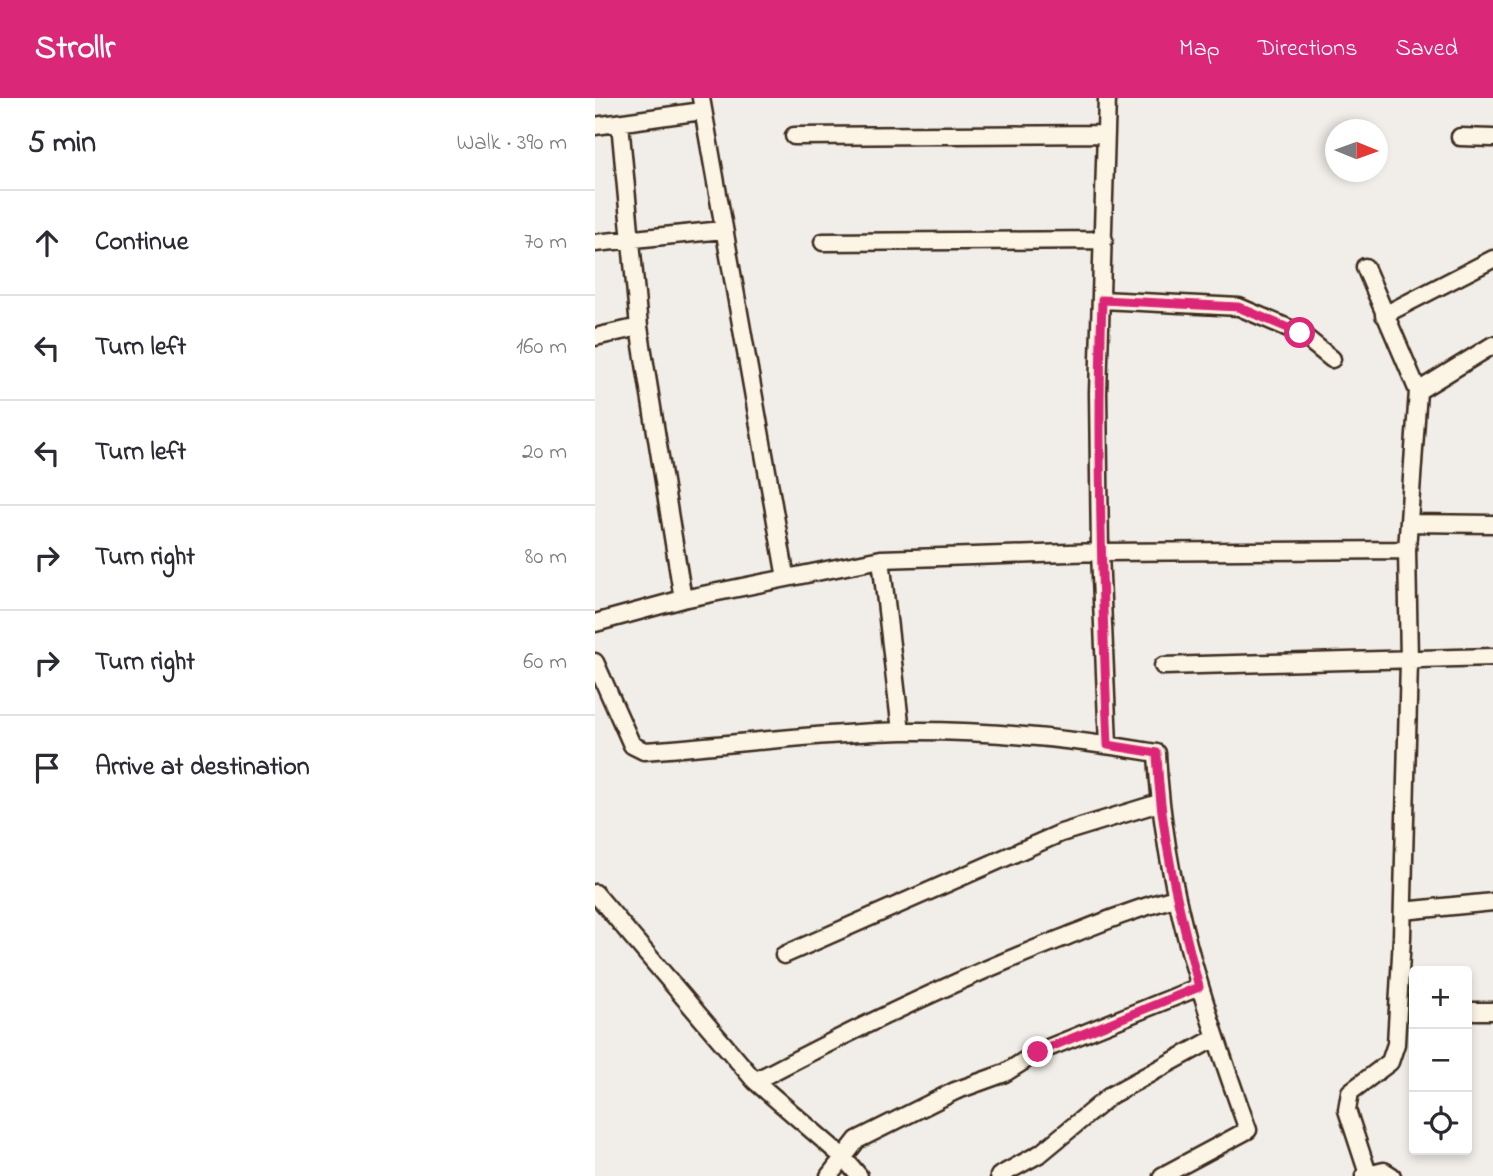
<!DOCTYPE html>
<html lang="en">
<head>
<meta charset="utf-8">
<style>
	body { margin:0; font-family:"Indie Flower",sans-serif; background:#f2f2f3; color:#2b2b33 }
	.controls { position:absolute; right:21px; bottom:21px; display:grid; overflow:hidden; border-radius:7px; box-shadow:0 4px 10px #0003 }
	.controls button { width:63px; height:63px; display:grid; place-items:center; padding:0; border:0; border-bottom:2px solid #e1e1e2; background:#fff; color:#2b2b33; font:35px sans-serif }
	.compass { position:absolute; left:730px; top:21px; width:63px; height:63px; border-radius:50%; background:#fff; box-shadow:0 4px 10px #0003; rotate:91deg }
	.stop { position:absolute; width:21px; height:21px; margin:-16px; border:5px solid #db2777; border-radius:50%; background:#fff }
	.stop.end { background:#db2777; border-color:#fff; box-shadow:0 2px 7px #0008 }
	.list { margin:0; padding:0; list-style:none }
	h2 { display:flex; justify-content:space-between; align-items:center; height:91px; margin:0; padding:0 28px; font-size:30px }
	h2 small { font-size:23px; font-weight:400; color:#7c7c81 }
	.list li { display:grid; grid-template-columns:46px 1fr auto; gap:21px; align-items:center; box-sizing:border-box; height:105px; padding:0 28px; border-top:2px solid #e1e1e2 }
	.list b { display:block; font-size:26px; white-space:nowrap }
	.list em { font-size:23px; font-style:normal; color:#7c7c81 }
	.icon { flex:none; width:38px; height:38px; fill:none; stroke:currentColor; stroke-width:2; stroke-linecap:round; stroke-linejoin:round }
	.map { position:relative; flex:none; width:898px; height:1078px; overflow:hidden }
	header { display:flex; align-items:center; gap:42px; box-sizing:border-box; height:98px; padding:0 35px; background:#db2777; color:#fff }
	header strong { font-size:33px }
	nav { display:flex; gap:38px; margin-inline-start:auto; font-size:24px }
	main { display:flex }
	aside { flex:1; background:#fff }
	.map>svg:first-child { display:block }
</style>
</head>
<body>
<header>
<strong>Strollr</strong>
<nav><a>Map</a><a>Directions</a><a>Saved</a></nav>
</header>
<main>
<aside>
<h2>5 min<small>Walk · 390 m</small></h2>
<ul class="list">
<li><svg class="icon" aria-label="ahead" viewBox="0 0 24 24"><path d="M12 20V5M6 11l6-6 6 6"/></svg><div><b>Continue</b></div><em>70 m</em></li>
<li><svg class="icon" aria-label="left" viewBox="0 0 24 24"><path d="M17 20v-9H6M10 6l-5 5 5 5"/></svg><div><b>Turn left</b></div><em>160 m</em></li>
<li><svg class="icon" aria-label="left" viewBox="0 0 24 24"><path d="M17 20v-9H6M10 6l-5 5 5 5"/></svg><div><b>Turn left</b></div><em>20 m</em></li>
<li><svg class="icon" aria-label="right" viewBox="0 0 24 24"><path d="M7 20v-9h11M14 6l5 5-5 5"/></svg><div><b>Turn right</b></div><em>80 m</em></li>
<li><svg class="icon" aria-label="right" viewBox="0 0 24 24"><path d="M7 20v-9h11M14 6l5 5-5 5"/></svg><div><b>Turn right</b></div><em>60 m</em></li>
<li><svg class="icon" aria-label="arrive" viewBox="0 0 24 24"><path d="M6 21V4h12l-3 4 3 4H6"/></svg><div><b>Arrive at destination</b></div></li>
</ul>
</aside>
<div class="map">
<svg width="898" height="1078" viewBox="0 0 898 1078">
	<rect width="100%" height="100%" fill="#f1eee9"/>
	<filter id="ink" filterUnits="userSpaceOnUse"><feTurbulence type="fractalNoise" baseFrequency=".0143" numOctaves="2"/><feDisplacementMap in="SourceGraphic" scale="14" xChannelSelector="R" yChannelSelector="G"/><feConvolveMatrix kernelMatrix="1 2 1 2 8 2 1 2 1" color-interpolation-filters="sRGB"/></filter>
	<g filter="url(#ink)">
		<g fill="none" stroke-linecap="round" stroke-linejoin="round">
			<g stroke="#3b2a1e" stroke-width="21">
				<path id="minor" d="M 106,0 L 191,480
					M 512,0 L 503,295 L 505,454 L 513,647
					M 25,25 L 44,229 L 88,501
					M 0,28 L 107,13
					M 199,38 L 511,36
					M 865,39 L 898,40
					M 228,144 L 509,142
					M 0,145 L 128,132
					M 770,169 L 823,293 L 812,452 L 814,563 L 807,839 L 801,946 L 795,964 L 755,994 L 752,1012 L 773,1076
					M 507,202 L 644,209 L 705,235 L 737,261
					M 789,217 L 898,161
					M 0,239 L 44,229
					M 823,293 L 898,247
					M 815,425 L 898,426
					M 286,461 L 306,633
					M 0,525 L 88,501 L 286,461 L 505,454 L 812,452
					M 0,564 L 37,647 L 49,653 C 135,647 222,635 308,633 C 392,632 479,641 562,655 C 568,786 609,910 653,1032 L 567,1078
					M 568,568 L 898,559
					M 0,795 L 160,983 L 249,1060 L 264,1078
					M 808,813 L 898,804
					M 189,857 L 466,735 L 564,705
					M 872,913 L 898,913
					M 160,983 C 259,931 360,882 465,841 C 503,826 541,810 581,800
					M 234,1078 L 262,1042 L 360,993 L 410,975 L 443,954 L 604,889
					M 404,1078 L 446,1055 L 516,997 L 620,940
					M 769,1078 L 789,1073 L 797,1078"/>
			</g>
			<use href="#minor" stroke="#fcf5e5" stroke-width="16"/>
		</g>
	</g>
	<g fill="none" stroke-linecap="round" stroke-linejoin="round" filter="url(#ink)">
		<path stroke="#db2777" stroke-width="9" d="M 443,954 L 604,889 C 584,812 565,735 562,655 L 513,647 C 507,498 502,351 507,202 L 643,209 L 705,235"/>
	</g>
</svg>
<div class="controls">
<button>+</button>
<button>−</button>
<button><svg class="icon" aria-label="locate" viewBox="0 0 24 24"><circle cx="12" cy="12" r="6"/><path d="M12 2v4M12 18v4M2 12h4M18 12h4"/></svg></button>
</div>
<svg class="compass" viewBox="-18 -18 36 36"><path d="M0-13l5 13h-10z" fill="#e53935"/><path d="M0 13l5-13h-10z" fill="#7c7c81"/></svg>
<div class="stop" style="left:705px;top:235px"></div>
<div class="stop end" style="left:443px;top:954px"></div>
</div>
</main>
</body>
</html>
